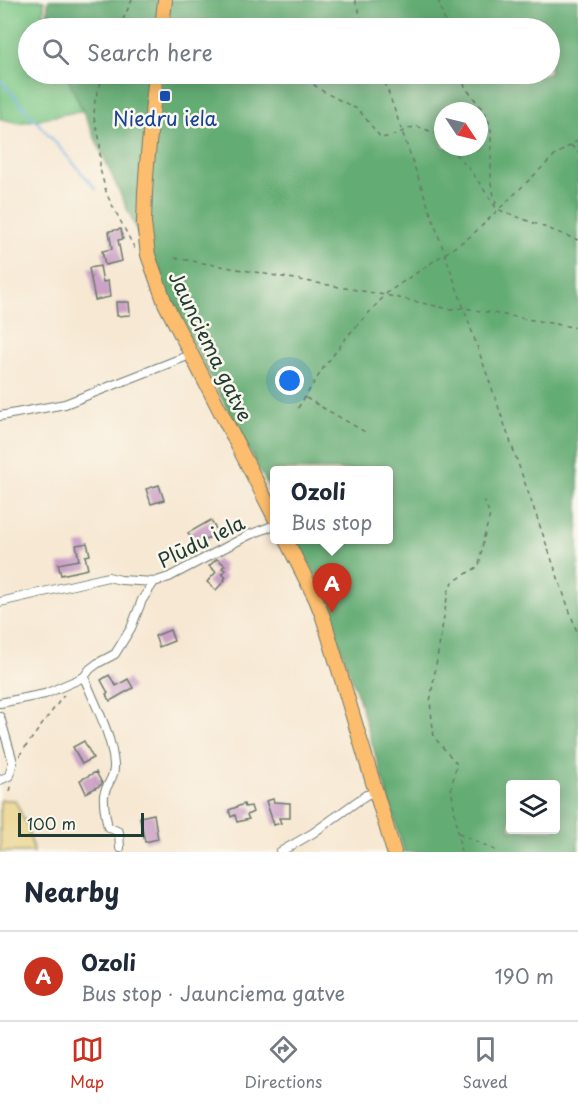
<!DOCTYPE html>
<html lang="en">
<head>
<meta charset="utf-8">
<style>
	body { margin:0; font-family:"Playpen Sans",sans-serif; background:#f2f2f3; color:#1f2937 }
	.controls { position:absolute; right:18px; bottom:18px; display:grid; overflow:hidden; border-radius:6px; box-shadow:0 3px 15px #0003 }
	.controls button { width:54px; height:54px; display:grid; place-items:center; padding:0; border:0; border-bottom:2px solid #e0e1e3; background:#fff; color:#1f2937; font:30px sans-serif }
	.compass { position:absolute; left:434px; top:102px; width:54px; height:54px; border-radius:50%; background:#fff; box-shadow:0 3px 15px #0003; rotate:125deg }
	.scale { position:absolute; left:18px; bottom:15px; width:126px; box-sizing:border-box; padding-left:6px; border:3px solid #1f3d34; border-top:0; font-size:16px; line-height:21px; white-space:nowrap; color:#1f3d34; -webkit-text-stroke:4px #fbf7ec; paint-order:stroke }
	.you { position:absolute; left:290px; top:381px; width:21px; height:21px; margin:-15px; border:4px solid #fff; border-radius:50%; background:#1a73e8; box-shadow:0 0 0 9px #1a73e833 }
	.badge { display:grid; place-items:center; width:39px; height:39px; border-radius:50%; background:#c8321e; color:#fff; font-size:20px; font-weight:700 }
	.pin { position:absolute; translate:-50% -50px; filter:drop-shadow(0 2px 3px #0008) }
	.pin::after { content:''; position:absolute; top:32px; width:21px; height:18px; background:inherit; clip-path:polygon(0 0,100% 0,50% 100%) }
	.popup { position:absolute; left:270px; top:466px; width:123px; height:78px; box-sizing:border-box; display:grid; place-content:center; border-radius:6px; background:#fff; filter:drop-shadow(0 2px 4px #0005); font-size:20px; white-space:nowrap; color:#747a83 }
	.popup b { font-size:22px; color:#1f2937 }
	.popup::after { content:''; position:absolute; left:50%; top:100%; margin-left:-12px; border:12px solid transparent; border-top-color:#fff }
	.list { margin:0; padding:0; list-style:none }
	h2 { display:flex; justify-content:space-between; align-items:center; height:78px; margin:0; padding:0 24px; font-size:26px }
	h2 small { font-size:20px; font-weight:400; color:#747a83 }
	.list li { display:grid; grid-template-columns:39px 1fr auto; gap:18px; align-items:center; box-sizing:border-box; height:90px; padding:0 24px; border-top:2px solid #e0e1e3 }
	.list b { display:block; font-size:22px; white-space:nowrap }
	.list p { margin:0; font-size:20px; white-space:nowrap; color:#747a83 }
	.list em { font-size:20px; font-style:normal; color:#747a83 }
	.icon { flex:none; width:33px; height:33px; fill:none; stroke:currentColor; stroke-width:2; stroke-linecap:round; stroke-linejoin:round }
	.map { position:relative; flex:none; width:578px; height:852px; overflow:hidden }
	.search { position:absolute; background:#fff; box-shadow:0 3px 15px #0003; left:18px; right:18px; top:18px; height:66px; display:flex; align-items:center; gap:15px; box-sizing:border-box; padding:0 21px; border-radius:33px; color:#747a83; font-size:22px }
	.sheet { height:168px; background:#fff }
	nav { display:flex; justify-content:space-around; align-items:center; box-sizing:border-box; height:84px; border-top:2px solid #e0e1e3; background:#fff; font-size:16px; color:#747a83 }
	nav a { display:grid; justify-items:center; gap:3px }
	nav .on { color:#c8321e }
	.map>svg:first-child { display:block }
</style>
</head>
<body>
<div class="map">
<svg width="578" height="852" viewBox="0 0 578 852">
	<rect width="100%" height="100%" fill="#fbf7ec"/>
	<filter id="ink" filterUnits="userSpaceOnUse"><feTurbulence type="fractalNoise" baseFrequency=".0167" numOctaves="2"/><feDisplacementMap in="SourceGraphic" scale="12" xChannelSelector="R" yChannelSelector="G"/><feConvolveMatrix kernelMatrix="1 2 1 2 8 2 1 2 1" color-interpolation-filters="sRGB"/></filter>
	<filter id="wash" filterUnits="userSpaceOnUse"><feTurbulence type="fractalNoise" baseFrequency=".008" numOctaves="4" result="noise"/><feDisplacementMap in="SourceGraphic" scale="24" xChannelSelector="R" yChannelSelector="G"/><feGaussianBlur stdDeviation="1.35" result="paint"/><feColorMatrix in="noise" values="0 0 0 0 0 0 0 0 0 0 0 0 0 0 0 0 0 1.4 0 .05"/><feComposite in="paint" operator="in"/></filter>
	<g filter="url(#wash)">
		<rect width="100%" height="100%" fill="#f7e8d3"/>
		<path fill="#7bc786" stroke="#4d825d" stroke-width="1.5" d="M 0,0 L 44,0 L 44,28 L 28,28 L 28,74 L 65,74 L 85,110 L 20,123 L 0,119 Z"/>
		<path fill="#64ac73" stroke="#427454" stroke-width="1.5" fill-rule="evenodd" d="M 48,0 L 578,0 L 578,852 L 404,852 L 359,699 L 314,572 L 296,540 L 389,540 L 389,470 L 275,470 L 275,499 L 163,288 L 66,74 L 550,74 L 550,28 L 47,28 ZM 443,111 L 479,111 L 479,147 L 443,147 ZM 510,784 L 556,784 L 556,830 L 510,830 Z"/>
		<path fill="#eeda9e" stroke="#868c69" stroke-width="1.5" d="M 1,800 L 15,800 L 27,826 L 34,852 L 0,852 L 0,802 Z"/>
		<g fill="none" stroke-linecap="round" stroke-linejoin="round">
			<path stroke="#74b2e7" stroke-width="2" d="M 0,80 L 96,189"/>
		</g>
		<g id="blocks">
			<path fill="#cba2c6" d="M 121,229 L 123,239 L 118,240 L 122,261 L 105,265 L 102,251 L 112,249 L 109,231 Z
				M 100,266 L 103,282 L 108,281 L 110,297 L 95,300 L 89,268 Z
				M 116,302 L 129,302 L 130,315 L 117,316 Z
				M 159,485 L 164,500 L 151,504 L 146,489 Z
				M 211,520 L 218,533 L 195,546 L 188,533 Z
				M 87,543 L 90,555 L 85,556 L 88,569 L 61,575 L 58,564 L 79,560 L 76,545 Z
				M 217,559 L 225,565 L 222,568 L 225,570 L 222,574 L 226,577 L 224,579 L 225,580 L 216,590 L 207,582 L 216,572 L 209,566 Z
				M 170,630 L 174,641 L 159,647 L 155,636 Z
				M 109,675 L 116,686 L 128,679 L 133,688 L 110,701 L 106,694 L 108,693 L 101,680 Z
				M 84,741 L 93,758 L 82,764 L 73,747 Z
				M 96,772 L 102,783 L 101,785 L 86,793 L 80,780 Z
				M 273,799 L 274,802 L 290,803 L 290,818 L 279,818 L 281,823 L 274,825 L 266,801 Z
				M 244,804 L 245,807 L 251,806 L 253,812 L 247,815 L 249,819 L 237,822 L 235,815 L 231,817 L 229,810 Z
				M 154,814 L 158,839 L 145,842 L 140,817 Z"/>
		</g>
	</g>
	<g filter="url(#ink)">
		<use href="#blocks" fill-opacity="0" stroke="#6b796c" stroke-width="1.5"/>
		<g fill="none" stroke-linecap="round" stroke-linejoin="round">
			<g stroke="#6b796c" stroke-width="10">
				<path id="street" d="M 0,416 L 65,404 L 190,355
					M 0,602 L 108,577 L 121,580 L 154,582 L 169,577 L 249,535 L 275,525
					M 84,677 C 95,704 112,735 114,765 C 115,778 106,784 104,795 C 103,806 106,817 108,827 L 119,832 L 120,848
					M 0,703 L 45,694 L 84,677 L 90,669 L 98,663 L 115,654 L 131,628 L 142,600 L 154,582
					M 0,717 L 13,762 L 9,776 L 0,780
					M 280,852 L 313,833 L 366,795 L 377,792"/>
			</g>
			<g stroke="#6b796c" stroke-width="16">
				<path id="primary" d="M 162,28 L 165,0
					M 156,74 L 147,164 L 145,192 L 144,223 L 148,255 L 165,303 L 275,518
					M 286,540 L 316,599 L 323,617 L 394,852"/>
			</g>
			<path stroke="#6b796c" stroke-width="1.5" stroke-dasharray="4.5 4.5" stroke-linecap="butt" d="M 355,0 L 365,28
				M 438,0 L 447,28
				M 119,28 L 132,0
				M 104,74 L 95,99 L 94,118 L 100,141 L 100,169 L 107,195 L 136,251
				M 299,74 L 324,92 L 359,110 L 381,138 L 391,136 L 416,126 L 438,134 L 443,140
				M 382,74 L 578,635
				M 461,74 L 465,87 L 486,114 L 491,128 L 491,183 L 497,208
				M 571,145 L 578,153
				M 449,147 L 472,172 L 497,209 L 578,240
				M 175,258 L 385,295 L 450,309 L 464,308 L 578,328
				M 306,398 L 365,432
				M 298,408 L 324,367 L 350,333 L 388,292 L 471,236 L 553,157 L 578,140
				M 20,756 L 21,753 L 64,695
				M 10,791 L 12,784
				M 459,833 L 499,852
				M 461,852 L 451,788 L 457,764 L 434,737 L 430,702 L 448,592 L 453,582 L 479,566 L 484,537 L 490,515 L 484,500"/>
			<use href="#street" stroke="#fff" stroke-width="8"/>
			<use href="#primary" stroke="#fcbd6e" stroke-width="14"/>
		</g>
	</g>
	<rect fill="#1a4fb4" stroke="#fbf7ec" stroke-width="2" x="159" y="90" width="12" height="12" rx="3"/>
	<g text-anchor="middle" dominant-baseline="central" stroke-width="5" stroke-linejoin="round" paint-order="stroke">
		<g font-size="20" fill="#164399" stroke="#fbf7ec">
			<text x="165" y="118">Niedru iela</text>
		</g>
		<g font-size="20" fill="#1f3d34" stroke="#fbf7ec">
			<text transform="translate(211 346) rotate(64)">Jaunciema gatve</text>
			<text transform="translate(201 541) rotate(-26)">Plūdu iela</text>
		</g>
	</g>
</svg>
<div class="controls">
<button><svg class="icon" aria-label="layers" viewBox="0 0 24 24"><path d="M12 4l9 5-9 5-9-5zM3 14l9 5 9-5"/></svg></button>
</div>
<svg class="compass" viewBox="-18 -18 36 36"><path d="M0-13l5 13h-10z" fill="#e53935"/><path d="M0 13l5-13h-10z" fill="#747a83"/></svg>
<div class="scale">100 m</div>
<div class="you"></div>
<div class="pin badge" style="left:332px;top:613px">A</div>
<div class="popup"><b>Ozoli</b>Bus stop</div>
<div class="search"><svg class="icon" aria-label="search" viewBox="0 0 24 24"><circle cx="10" cy="10" r="6"/><path d="M15 15l6 6"/></svg>Search here</div>
</div>
<section class="sheet">
<h2>Nearby<small></small></h2>
<ul class="list">
<li><span class="badge">A</span><div><b>Ozoli</b><p>Bus stop · Jaunciema gatve</p></div><em>190 m</em></li>
</ul>
</section>
<nav>
<a class="on"><svg class="icon" aria-label="map" viewBox="0 0 24 24"><path d="M3 6l6-2 6 2 6-2v14l-6 2-6-2-6 2zM9 4v14M15 6v14"/></svg>Map</a>
<a><svg class="icon" aria-label="directions" viewBox="0 0 24 24"><path d="M12 3l9 9-9 9-9-9zM9 14v-3h6M13 9l2 2-2 2"/></svg>Directions</a>
<a><svg class="icon" aria-label="saved" viewBox="0 0 24 24"><path d="M7 4h10v16l-5-4-5 4z"/></svg>Saved</a>
</nav>
</body>
</html>
